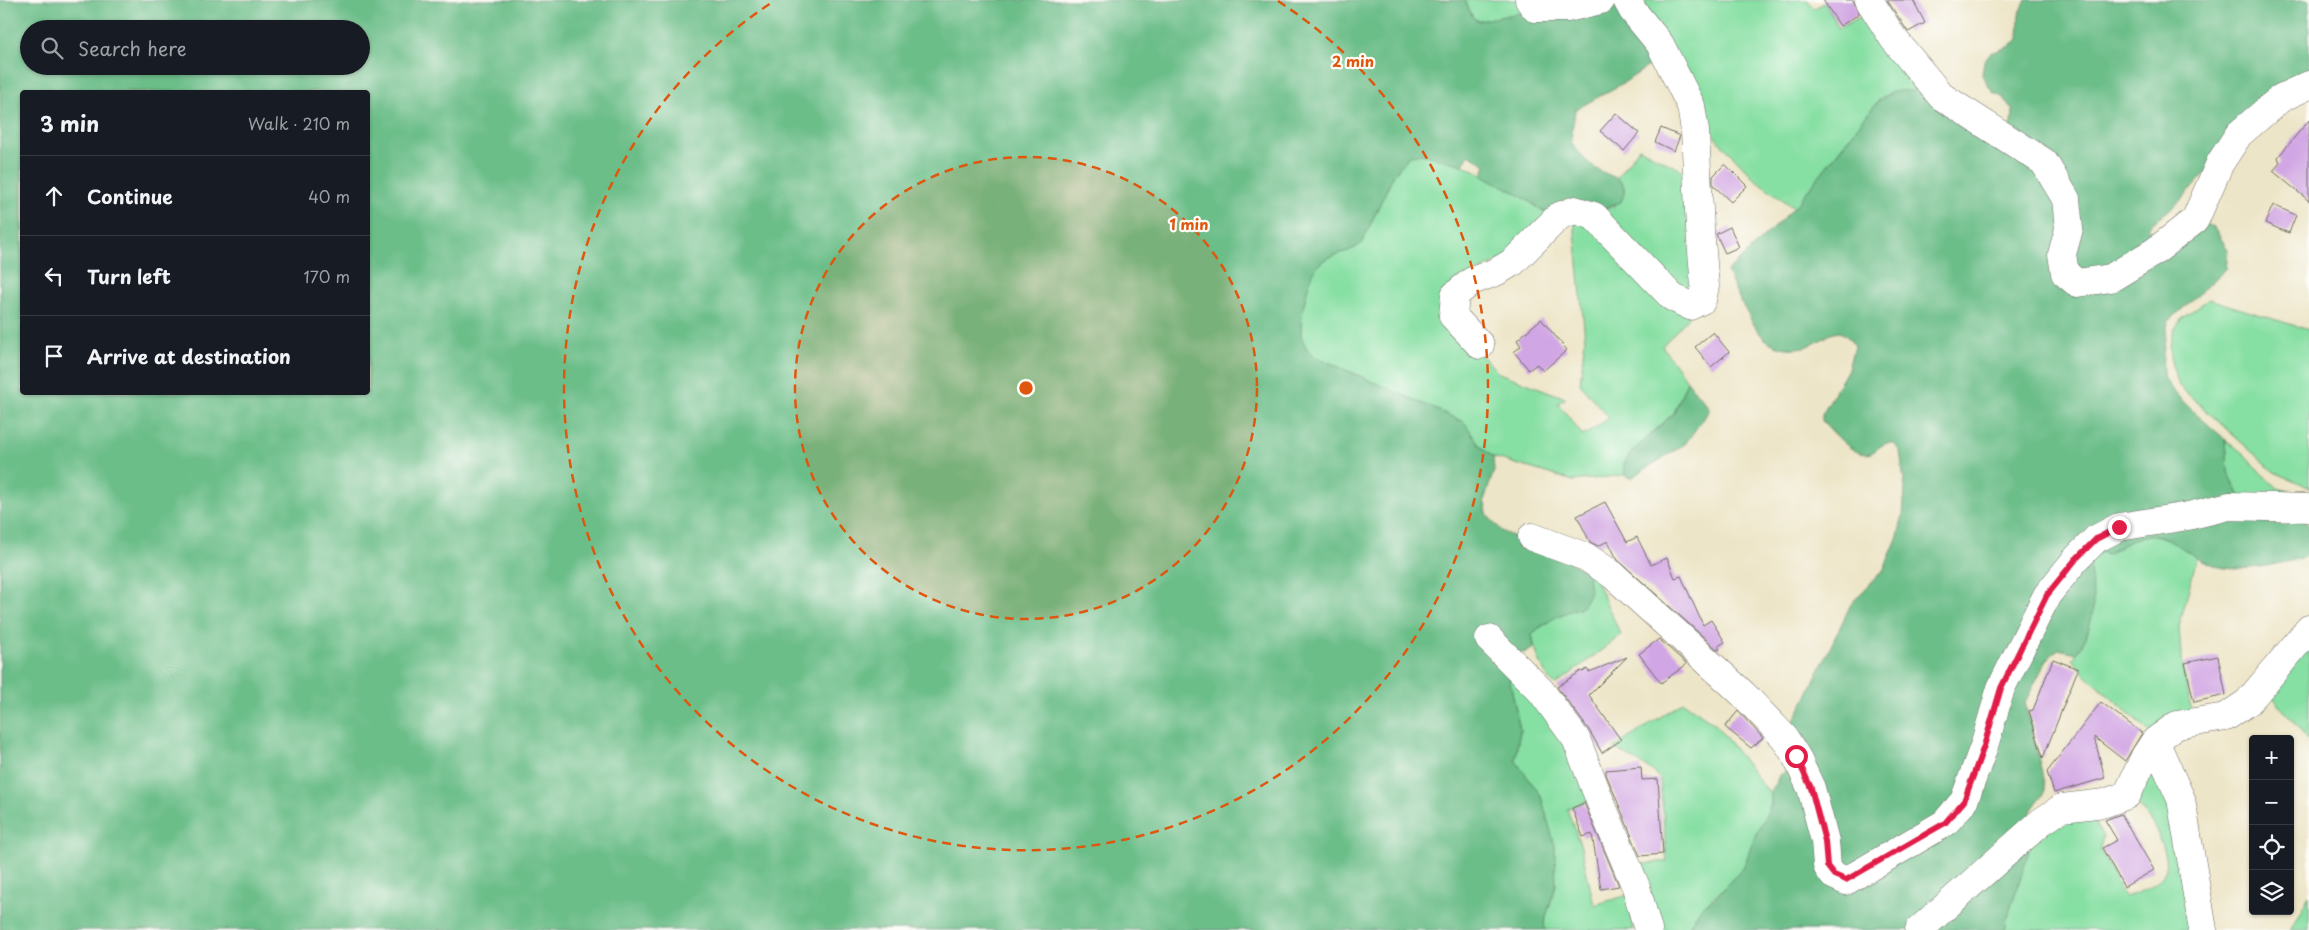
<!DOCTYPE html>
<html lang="en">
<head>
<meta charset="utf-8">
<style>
	body { margin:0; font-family:"Playpen Sans",sans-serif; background:#242831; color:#f1f3f6 }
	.controls { position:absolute; right:15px; bottom:15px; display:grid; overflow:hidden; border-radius:5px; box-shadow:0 1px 4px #0004 }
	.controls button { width:45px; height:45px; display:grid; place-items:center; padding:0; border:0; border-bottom:1px solid #363941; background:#171b24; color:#f1f3f6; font:25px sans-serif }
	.stop { position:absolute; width:15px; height:15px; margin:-11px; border:4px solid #e11d48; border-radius:50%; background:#fff }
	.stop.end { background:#e11d48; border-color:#fff; box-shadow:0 1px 5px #0008 }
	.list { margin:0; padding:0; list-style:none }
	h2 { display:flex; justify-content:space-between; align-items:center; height:65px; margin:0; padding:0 20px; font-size:21px }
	h2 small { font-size:16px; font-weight:400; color:#9ea1a6 }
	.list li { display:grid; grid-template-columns:32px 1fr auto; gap:15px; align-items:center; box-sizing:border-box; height:80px; padding:0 20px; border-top:1px solid #363941 }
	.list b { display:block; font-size:19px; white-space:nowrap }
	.list em { font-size:16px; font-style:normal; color:#9ea1a6 }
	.icon { flex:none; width:28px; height:28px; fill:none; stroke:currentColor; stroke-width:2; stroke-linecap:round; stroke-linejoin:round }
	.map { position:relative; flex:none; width:2309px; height:930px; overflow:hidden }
	.search { position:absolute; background:#171b24; box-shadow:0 1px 4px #0004; left:20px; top:20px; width:350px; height:55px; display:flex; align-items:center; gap:12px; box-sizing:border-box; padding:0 18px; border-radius:28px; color:#9ea1a6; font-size:19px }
	.panel { position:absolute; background:#171b24; box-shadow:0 1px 4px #0004; left:20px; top:90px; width:350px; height:305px; border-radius:5px }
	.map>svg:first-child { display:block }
</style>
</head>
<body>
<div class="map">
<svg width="2309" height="930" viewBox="0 0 2309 930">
	<rect width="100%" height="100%" fill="#fdfcf7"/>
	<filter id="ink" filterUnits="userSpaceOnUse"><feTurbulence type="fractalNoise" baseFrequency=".02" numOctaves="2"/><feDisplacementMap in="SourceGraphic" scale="10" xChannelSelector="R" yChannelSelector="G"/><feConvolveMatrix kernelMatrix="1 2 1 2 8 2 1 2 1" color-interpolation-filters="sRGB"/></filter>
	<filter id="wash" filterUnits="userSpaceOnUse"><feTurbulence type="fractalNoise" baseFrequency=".0096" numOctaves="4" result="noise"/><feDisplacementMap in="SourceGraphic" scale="20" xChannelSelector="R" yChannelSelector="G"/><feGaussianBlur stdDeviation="1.12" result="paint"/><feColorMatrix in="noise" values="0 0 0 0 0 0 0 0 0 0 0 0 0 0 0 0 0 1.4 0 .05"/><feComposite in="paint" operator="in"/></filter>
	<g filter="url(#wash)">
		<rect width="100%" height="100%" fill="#ede5c7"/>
		<path fill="#86dfa3" stroke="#588567" d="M 1465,0 L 1519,0 L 1525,13 L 1479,21 L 1473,18 Z
			M 1642,0 L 1808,0 L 1814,8 L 1825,3 L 1839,28 L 1868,13 L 1932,99 L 1890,92 L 1877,102 L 1794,208 L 1757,181 L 1711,133 L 1671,49 Z
			M 1639,148 L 1691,175 L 1698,267 L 1688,298 L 1599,210 L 1613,207 L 1624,188 L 1617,177 Z
			M 1421,154 C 1435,157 1450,160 1463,165 C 1491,177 1527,197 1550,218 L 1508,257 L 1465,278 L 1465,338 L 1499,373 L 1566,398 L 1558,403 L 1583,436 L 1609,418 L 1580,384 L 1585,339 L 1574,220 L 1578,216 L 1689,317 L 1662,346 L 1687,381 L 1674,413 L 1630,454 L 1624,464 L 1625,475 L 1573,481 L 1493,457 L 1481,447 L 1464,422 L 1312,355 C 1307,349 1302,342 1301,334 C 1300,318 1308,275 1319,264 C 1330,253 1349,254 1361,244 L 1394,174 L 1410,155 Z
			M 2209,299 L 2309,330 L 2309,488 L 2300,483 L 2274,472 L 2179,386 L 2172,365 L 2170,345 L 2174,330 L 2182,318 Z
			M 2226,440 L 2244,454 L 2262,474 L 2278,488 L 2306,497 L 2242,501 L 2228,471 Z
			M 2151,534 L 2173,541 L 2197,557 L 2179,627 L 2181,654 L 2192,716 L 2152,734 L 2084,674 L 2073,659 L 2086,638 L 2088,629 L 2089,570 L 2087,558 L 2101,552 L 2107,555 C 2121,545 2134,537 2151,534 Z
			M 1592,572 L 1621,635 L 1556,685 C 1543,678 1534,647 1532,634 L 1560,613 L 1588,573 Z
			M 2309,640 L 2309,741 L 2266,689 Z
			M 1508,672 L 1533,689 L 1578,770 L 1592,799 L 1567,809 L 1581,847 L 1594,905 L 1628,895 L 1634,930 L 1545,930 L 1544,923 L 1556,885 L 1541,796 L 1515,760 L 1520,730 Z
			M 1683,702 L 1715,724 L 1771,795 C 1772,810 1763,821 1756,834 C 1751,845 1750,857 1743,867 C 1728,891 1698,902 1688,930 L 1653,930 L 1637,865 L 1667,861 L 1660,779 L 1650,769 L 1614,748 Z
			M 2150,765 L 2165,773 L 2198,930 L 2005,930 L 2007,919 L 2027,855 L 2027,841 L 2062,816 L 2092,816 L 2103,837 L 2100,847 L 2124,897 C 2138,893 2162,885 2166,868 C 2169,857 2159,836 2154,827 C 2149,817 2140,809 2133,800 Z
			M 2309,895 L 2309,930 L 2290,930 Z"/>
		<path fill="#6cbe89" stroke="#4c745a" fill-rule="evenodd" d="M 0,0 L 1465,0 L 1473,18 L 1479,21 L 1514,14 L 1608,3 L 1623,11 L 1656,61 L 1625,82 L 1575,110 L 1571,142 C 1578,151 1586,162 1595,168 C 1610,178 1633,177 1621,202 L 1599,210 L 1550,217 C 1529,198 1506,188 1482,175 L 1486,165 L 1469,154 L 1463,165 L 1421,154 L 1410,155 L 1394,174 L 1361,244 C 1349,254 1330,253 1319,264 C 1308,275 1300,318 1301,334 C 1302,342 1307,349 1312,355 L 1464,422 L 1481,447 L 1493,457 L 1494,471 L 1484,500 L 1488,516 L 1503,532 L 1559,555 L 1588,573 L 1590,592 L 1582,607 C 1562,613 1548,620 1532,634 L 1534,648 L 1525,653 L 1514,652 L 1508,672 L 1520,730 L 1515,760 L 1541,796 L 1555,846 L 1556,885 L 1544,923 L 1545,930 L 0,930 ZM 29,29 L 361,29 L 361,66 L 29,66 ZM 22,92 L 368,92 L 368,392 L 22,392 Z
			M 2026,0 L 2309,0 L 2309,78 L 2201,178 L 2180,201 L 2148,227 L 2165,246 L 2201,223 L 2214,227 L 2228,250 L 2226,269 L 2168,322 C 2166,336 2161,358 2163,372 C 2165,391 2211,426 2226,440 L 2228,471 L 2242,501 L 2301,513 L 2309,526 L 2309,555 C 2290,563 2238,573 2220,567 C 2165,549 2168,512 2107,555 L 2101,552 L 2088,558 C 2094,597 2099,617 2077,653 L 2058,649 L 2046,661 L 2025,702 L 2044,781 L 2044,793 L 2032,809 L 2027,824 L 2028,855 L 2007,919 L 2005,930 L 1688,930 L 1701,907 L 1715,898 L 1744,866 L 1755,836 L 1771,806 L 1771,792 L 1779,776 L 1789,769 L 1791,726 L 1804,702 L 1851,604 L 1884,569 L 1898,536 L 1903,515 L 1905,489 L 1900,451 L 1892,443 C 1882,442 1879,449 1871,453 C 1854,459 1833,431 1822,421 L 1822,414 L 1848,369 L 1854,346 C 1840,322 1832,335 1813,344 C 1800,350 1782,350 1769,342 C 1755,334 1734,288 1727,272 L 1794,208 L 1877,102 C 1889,93 1896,89 1911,91 L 2006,129 L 2012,125 L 2013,109 L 2003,97 L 1993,93 L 1982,75 L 1984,61 L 1990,53 L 2011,46 L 2018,39 L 2019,15 Z
			M 1687,381 L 1710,409 L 1685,444 L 1631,478 L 1625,475 L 1624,464 L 1630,454 L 1674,413 Z"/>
		<g id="blocks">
			<path fill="#d1a6e4" d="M 1823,0 L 1853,0 L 1859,14 L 1840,26 Z
				M 1887,0 L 1913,0 L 1925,23 L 1908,32 Z
				M 1616,113 L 1639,133 L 1624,151 L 1600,131 Z
				M 2309,120 L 2309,201 L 2273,171 L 2280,163 L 2278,157 Z
				M 1661,128 L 1680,136 L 1674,151 L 1655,142 Z
				M 1725,164 L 1747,186 L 1731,202 L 1713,185 L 1713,176 Z
				M 2273,205 L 2296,215 L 2289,233 L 2265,223 Z
				M 1730,227 L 1739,247 L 1725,253 L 1716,234 Z
				M 1541,319 L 1567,350 L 1543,371 L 1537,364 L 1529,370 L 1514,352 L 1521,346 L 1517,340 Z
				M 1713,332 L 1729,352 L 1711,367 L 1695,347 Z
				M 1605,502 L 1627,542 L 1637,537 L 1651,565 L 1667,558 L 1675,578 L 1681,576 L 1703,625 L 1711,620 L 1725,642 L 1718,646 L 1720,649 L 1718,650 L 1617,559 L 1608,541 L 1598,546 L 1590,542 L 1577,516 Z
				M 1659,639 L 1687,664 L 1661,683 L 1639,654 Z
				M 2218,656 L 2226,695 L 2194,702 L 2185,663 Z
				M 1627,657 L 1589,695 L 1621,740 L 1602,753 L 1589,730 L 1557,687 L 1581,671 L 1583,672 L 1587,669 L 1589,672 Z
				M 2053,659 L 2078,669 L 2043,758 L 2029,711 L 2033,710 Z
				M 2101,702 L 2142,733 L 2125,761 L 2094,737 L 2105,778 L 2054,793 L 2047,772 Z
				M 1738,711 L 1763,738 L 1751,748 L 1725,727 Z
				M 1641,767 L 1642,780 L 1658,779 L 1663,854 L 1640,856 L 1606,774 L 1606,770 Z
				M 1584,803 L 1588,812 L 1619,886 L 1601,889 L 1592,834 L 1583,837 L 1572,808 Z
				M 2121,814 L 2154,870 L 2124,887 L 2102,848 L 2117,840 L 2105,820 Z"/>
		</g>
	</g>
	<g filter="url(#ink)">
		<use href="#blocks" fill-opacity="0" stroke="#6f6c62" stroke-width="1"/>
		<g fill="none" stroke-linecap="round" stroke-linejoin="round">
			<g stroke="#6f6c62" stroke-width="29">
				<path id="minor" d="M 1529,0 L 1535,8 L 1568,8 L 1601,0
					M 1869,0 L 1893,38 L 1941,96 L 2044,162 L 2066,199 L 2069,229 L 2062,254 L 2065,273 L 2077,283 L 2111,278 L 2154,252 L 2195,220 L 2220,163 L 2239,134 L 2281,98 L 2309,85
					M 1480,345 L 1453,316 L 1455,295 L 1472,281 L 1496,272 L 1513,262 L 1559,216 L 1575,210 L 1594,216 L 1672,297 L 1690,306 L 1702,300 L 1705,286 L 1700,229 L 1695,131 L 1691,106 L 1660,44 L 1633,11 L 1627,0
					M 1532,537 L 1586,557 L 1613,575 L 1743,694 L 1784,737 L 1796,756 L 1811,788 L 1825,841 L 1827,866 L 1833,875 L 1846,881 L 1945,823 L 1964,801 L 1984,746 L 2001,688 L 2047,595 L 2076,559 L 2096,539 L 2119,527 L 2188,516 L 2229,506 L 2309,508
					M 1489,639 L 1541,691 L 1576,739 L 1602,806 L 1636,887 L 1648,930
					M 2155,741 L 2181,799 L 2203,930
					M 1919,930 L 2041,822 L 2062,808 L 2105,803 L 2127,795 L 2145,756 L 2155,741 L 2177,725 L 2226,717 L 2248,702 L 2309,629"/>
			</g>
			<use href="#minor" stroke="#fff" stroke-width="28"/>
		</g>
	</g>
	<g fill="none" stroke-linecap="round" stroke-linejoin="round" filter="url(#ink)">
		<path stroke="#e11d48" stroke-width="6" d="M 1796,756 L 1811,788 L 1825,841 L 1827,866 L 1834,875 L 1846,880 L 1945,823 L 1964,801 L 1984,746 L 2001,688 L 2047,595 L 2076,559 L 2096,539 L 2119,527"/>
	</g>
	<circle cx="1026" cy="388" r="231" fill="#df570e" fill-opacity=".12"/>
	<g fill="none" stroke="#df570e" stroke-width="2.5" stroke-dasharray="9 6">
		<circle cx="1026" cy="388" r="231"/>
		<path d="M1278 1A462 462 0 1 1 774 1"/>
	</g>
	<circle cx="1026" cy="388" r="8" fill="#df570e" stroke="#fdfcf7" stroke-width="2.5"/>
	<g font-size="15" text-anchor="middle" font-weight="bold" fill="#df570e" stroke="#fdfcf7" stroke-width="4.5" stroke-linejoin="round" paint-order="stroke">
		<text x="1353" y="67">2 min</text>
		<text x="1189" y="230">1 min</text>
	</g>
</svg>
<div class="controls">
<button>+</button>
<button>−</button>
<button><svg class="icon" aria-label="locate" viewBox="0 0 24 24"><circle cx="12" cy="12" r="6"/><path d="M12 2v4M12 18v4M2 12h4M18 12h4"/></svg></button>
<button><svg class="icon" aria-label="layers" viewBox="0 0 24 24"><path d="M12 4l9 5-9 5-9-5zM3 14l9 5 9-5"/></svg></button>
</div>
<div class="stop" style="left:1796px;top:756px"></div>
<div class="stop end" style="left:2119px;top:527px"></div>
<div class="search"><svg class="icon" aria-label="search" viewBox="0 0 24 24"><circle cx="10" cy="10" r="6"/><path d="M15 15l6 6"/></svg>Search here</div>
<section class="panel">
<h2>3 min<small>Walk · 210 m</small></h2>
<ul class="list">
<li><svg class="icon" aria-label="ahead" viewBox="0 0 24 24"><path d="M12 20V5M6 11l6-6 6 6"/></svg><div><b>Continue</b></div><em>40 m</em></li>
<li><svg class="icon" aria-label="left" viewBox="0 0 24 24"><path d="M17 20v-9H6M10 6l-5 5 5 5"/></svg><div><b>Turn left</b></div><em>170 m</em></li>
<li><svg class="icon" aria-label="arrive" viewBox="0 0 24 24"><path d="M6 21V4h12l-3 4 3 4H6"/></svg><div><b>Arrive at destination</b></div></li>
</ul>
</section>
</div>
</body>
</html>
